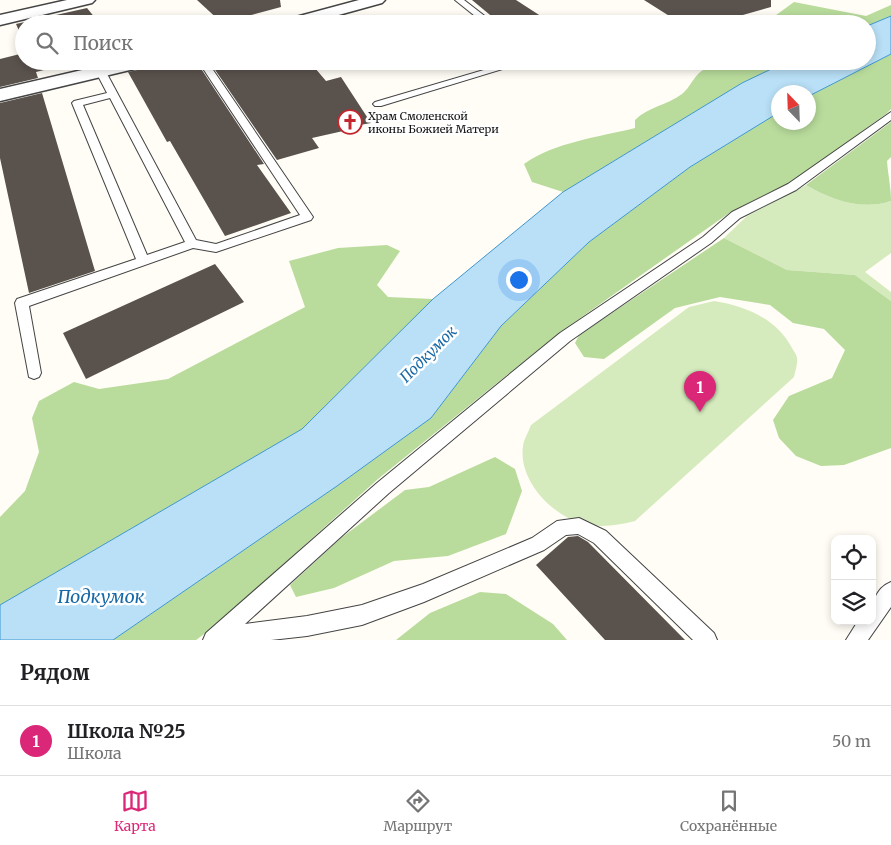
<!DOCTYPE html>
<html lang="ru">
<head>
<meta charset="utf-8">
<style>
	body { margin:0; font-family:Merriweather,serif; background:#f2f2f2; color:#202124 }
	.controls { position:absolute; right:15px; bottom:15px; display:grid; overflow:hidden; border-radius:10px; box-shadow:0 2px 8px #0003 }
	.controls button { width:45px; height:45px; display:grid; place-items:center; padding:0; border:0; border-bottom:1px solid #e0e0e0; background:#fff; color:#202124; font:25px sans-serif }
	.compass { position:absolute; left:771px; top:85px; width:45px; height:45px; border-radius:50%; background:#fff; box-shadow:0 2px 8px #0003; rotate:337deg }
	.you { position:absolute; left:518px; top:279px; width:18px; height:18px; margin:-12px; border:4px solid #fff; border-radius:50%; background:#1a73e8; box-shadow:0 0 0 8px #1a73e833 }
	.badge { display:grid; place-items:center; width:32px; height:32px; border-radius:50%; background:#db2777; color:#fff; font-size:16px; font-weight:700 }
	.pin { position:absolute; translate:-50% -41px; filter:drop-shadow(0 1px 2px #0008) }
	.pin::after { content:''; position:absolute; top:26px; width:18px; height:15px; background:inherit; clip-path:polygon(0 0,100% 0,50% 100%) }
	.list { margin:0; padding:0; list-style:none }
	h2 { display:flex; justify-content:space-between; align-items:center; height:65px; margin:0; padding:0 20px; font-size:21px }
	h2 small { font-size:16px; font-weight:400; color:#757577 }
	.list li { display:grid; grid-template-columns:32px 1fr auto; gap:15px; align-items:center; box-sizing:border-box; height:70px; padding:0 20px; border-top:1px solid #e0e0e0 }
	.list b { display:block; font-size:19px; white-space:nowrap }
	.list p { margin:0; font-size:16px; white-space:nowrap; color:#757577 }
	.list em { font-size:16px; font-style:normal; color:#757577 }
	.icon { flex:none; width:28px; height:28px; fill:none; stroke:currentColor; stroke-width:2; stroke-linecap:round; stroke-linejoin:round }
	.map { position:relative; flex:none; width:891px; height:640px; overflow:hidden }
	.search { position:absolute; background:#fff; box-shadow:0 2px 8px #0003; left:15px; right:15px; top:15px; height:55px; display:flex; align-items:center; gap:12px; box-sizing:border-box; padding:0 18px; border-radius:28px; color:#757577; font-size:19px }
	.sheet { height:135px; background:#fff }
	nav { display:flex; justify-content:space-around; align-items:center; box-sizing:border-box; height:70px; border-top:1px solid #e0e0e0; background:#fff; font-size:14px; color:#757577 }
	nav a { display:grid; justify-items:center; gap:2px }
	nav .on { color:#db2777 }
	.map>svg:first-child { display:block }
</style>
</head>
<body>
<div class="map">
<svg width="891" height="640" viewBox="0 0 891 640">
	<rect width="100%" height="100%" fill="#fffdf5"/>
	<path fill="#d5ebbd" d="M 806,185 C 831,200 862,211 891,201 L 891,253 L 865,272 L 891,292 L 891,301 L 855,275 L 787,270 L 724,238 L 747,216 Z
		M 714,301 C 745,306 776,318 792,348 C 793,350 797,355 797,358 C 798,363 795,372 794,377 L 635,521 C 618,525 602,528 585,524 C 553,517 518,481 523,446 C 524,439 529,431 531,425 L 689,307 Z"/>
	<path fill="#b9dc9c" d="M 794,2 L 866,16 L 891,5 L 891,16 L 867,26 L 867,24 L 773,24 L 772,18 Z
		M 891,54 L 891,109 L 886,114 L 793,181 L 732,211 L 559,333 L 378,479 L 211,629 L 196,640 L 113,640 L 337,486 L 431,418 L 501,326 L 589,242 L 690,167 L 778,113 L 778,122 L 808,122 L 809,96 Z
		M 750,61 L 788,61 L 742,83 L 563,192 L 532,182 L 524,164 C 555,142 599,137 635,128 L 635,120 C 648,107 667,105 682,94 C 690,88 695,73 705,69 C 720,64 738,71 750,61 Z
		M 891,122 L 891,157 L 887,161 C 888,175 891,187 891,201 C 862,211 831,200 806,185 Z
		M 724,238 L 787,270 L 855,275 L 891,301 L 891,448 L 844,465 L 821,466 L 796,456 L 779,438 L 773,420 L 789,396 L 832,378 L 845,350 L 824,329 L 793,323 L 770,305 L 720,297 L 675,308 L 604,359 L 584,357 L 575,343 L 579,335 Z
		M 387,245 L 400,251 L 377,285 L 388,297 L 433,299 L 302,429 L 0,605 L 0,517 L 25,491 L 39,452 L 32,418 L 39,401 L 74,382 L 99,389 L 168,379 L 305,307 L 289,261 L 338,248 Z
		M 495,457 L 515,469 L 522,491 L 506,534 L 448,556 L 394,561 L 334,588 L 296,597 L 290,585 L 341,538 L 405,490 L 429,487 Z
		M 480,592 L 506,594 L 553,624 L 567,640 L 396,640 L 430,613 Z"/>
	<path fill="#b9e0f7" stroke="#3f96cf" d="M 891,16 L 891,54 L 809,96 L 808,92 L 778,92 L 778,113 L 690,167 L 589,242 L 501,326 L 431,418 L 337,486 L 113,640 L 0,640 L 0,605 L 302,429 L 433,299 L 563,192 L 742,83 L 788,61 L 867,61 L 867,26 Z"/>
	<path fill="#5a524d" d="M 197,0 L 280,0 L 281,7 L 222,23 Z
		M 472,0 L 516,0 L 550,22 L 501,24 Z
		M 644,0 L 771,0 L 771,7 L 711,24 L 682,24 Z
		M 87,8 L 100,24 L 24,24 L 24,42 L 16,24 Z
		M 24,53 L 24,61 L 80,61 L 36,72 L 35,69 L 38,78 L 0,87 L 0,59 Z
		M 156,61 L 196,61 L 264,164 L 257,165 L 291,213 L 225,236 L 170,141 L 167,142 L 128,72 L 151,67 Z
		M 209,61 L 309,61 L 326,81 L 341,77 L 371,123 L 360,125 L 361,127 L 312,138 L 319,148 L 277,160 Z
		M 42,93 L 95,271 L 29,293 L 0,158 L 0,103 Z
		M 215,264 L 244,302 L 86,379 L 63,333 Z
		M 578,536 L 588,542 L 685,640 L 605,640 L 536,565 L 568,537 Z"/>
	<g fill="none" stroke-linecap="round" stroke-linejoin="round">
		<g stroke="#444" stroke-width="2">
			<path id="lane" d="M 455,0 L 464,0 L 495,24 L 485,24 Z
				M 198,61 L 207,61 L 313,217 L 311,220 L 216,252 L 193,248 L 29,306 L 41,373 L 39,377 L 34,379 L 29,377 L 15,303 L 17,299 L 136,259 L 72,103 L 74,101 L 107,93 L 96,72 L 98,70 L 101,69 L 106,72 L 196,240 L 216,244 L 300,215 ZM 110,98 L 185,242 L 147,255 L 83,105 Z
				M 514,61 L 529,61 L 381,106 L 375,106 L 373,104 L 375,102 Z
				M 891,112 L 891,120 L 796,190 L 740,218 L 711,243 L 570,341 L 389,493 L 245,624 L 307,616 L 362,605 L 423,584 L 532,538 L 557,521 L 579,518 L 606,531 L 714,633 L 717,640 L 693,640 L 594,543 L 578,534 L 566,535 L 544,550 L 424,602 L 362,625 L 307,636 L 271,640 L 203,640 L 206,633 L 377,483 L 560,333 L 703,237 L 732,212 L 788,184 Z
				M 891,582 L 891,607 L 868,640 L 846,640 L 858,621 L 872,621 C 872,605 874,589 891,582 Z"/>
		</g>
		<g stroke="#444" stroke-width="3">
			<path id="street" d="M 67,0 L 95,0 L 92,3 L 0,25 L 0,15 Z
				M 359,0 L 385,0 L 382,3 L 306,24 L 279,24 L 281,21 Z
				M 121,61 L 154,61 L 151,65 L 0,101 L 0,89 Z"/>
		</g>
		<use href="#lane" fill="#fff" fill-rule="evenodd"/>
		<use href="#street" fill="#fff" fill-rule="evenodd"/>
	</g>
	<defs>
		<g id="church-ring" transform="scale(1.25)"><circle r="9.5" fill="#fff" stroke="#c4262e" stroke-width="1.5"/><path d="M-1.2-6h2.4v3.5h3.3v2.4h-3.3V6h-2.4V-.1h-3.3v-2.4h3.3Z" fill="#c4262e"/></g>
	</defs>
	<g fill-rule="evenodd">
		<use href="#church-ring" x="350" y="122"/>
	</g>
	<g text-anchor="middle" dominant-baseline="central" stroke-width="5" stroke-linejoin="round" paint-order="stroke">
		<g font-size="11" fill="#111" stroke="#fff" text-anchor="start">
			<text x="368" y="116">Храм Смоленской<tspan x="368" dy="13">иконы Божией Матери</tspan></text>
		</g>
		<g font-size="15" font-style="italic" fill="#1768a6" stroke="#fff">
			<text transform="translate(428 354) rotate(-45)">Подкумок</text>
		</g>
		<g font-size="18" font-style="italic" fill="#1768a6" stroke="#fff">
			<text x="101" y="596">Подкумок</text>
		</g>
	</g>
</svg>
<div class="controls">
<button><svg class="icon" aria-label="locate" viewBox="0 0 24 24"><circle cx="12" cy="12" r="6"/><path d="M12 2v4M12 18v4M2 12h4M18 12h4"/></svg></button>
<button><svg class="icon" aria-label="layers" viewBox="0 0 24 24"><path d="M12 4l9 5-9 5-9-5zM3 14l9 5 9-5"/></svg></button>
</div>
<svg class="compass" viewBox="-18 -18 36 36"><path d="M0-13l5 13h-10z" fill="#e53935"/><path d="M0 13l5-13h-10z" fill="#757577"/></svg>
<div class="you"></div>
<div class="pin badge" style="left:700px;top:412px">1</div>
<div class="search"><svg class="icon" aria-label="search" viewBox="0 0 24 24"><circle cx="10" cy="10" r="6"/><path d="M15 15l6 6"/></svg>Поиск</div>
</div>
<section class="sheet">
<h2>Рядом<small></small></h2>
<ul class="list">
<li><span class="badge">1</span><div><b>Школа №25</b><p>Школа</p></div><em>50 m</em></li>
</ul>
</section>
<nav>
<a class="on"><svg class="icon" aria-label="map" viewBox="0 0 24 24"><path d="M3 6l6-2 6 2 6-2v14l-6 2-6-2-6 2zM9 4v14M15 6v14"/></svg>Карта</a>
<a><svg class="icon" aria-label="directions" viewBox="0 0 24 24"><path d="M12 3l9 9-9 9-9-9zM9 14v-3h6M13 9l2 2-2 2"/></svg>Маршрут</a>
<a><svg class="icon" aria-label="saved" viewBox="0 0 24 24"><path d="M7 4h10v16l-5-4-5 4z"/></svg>Сохранённые</a>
</nav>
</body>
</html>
